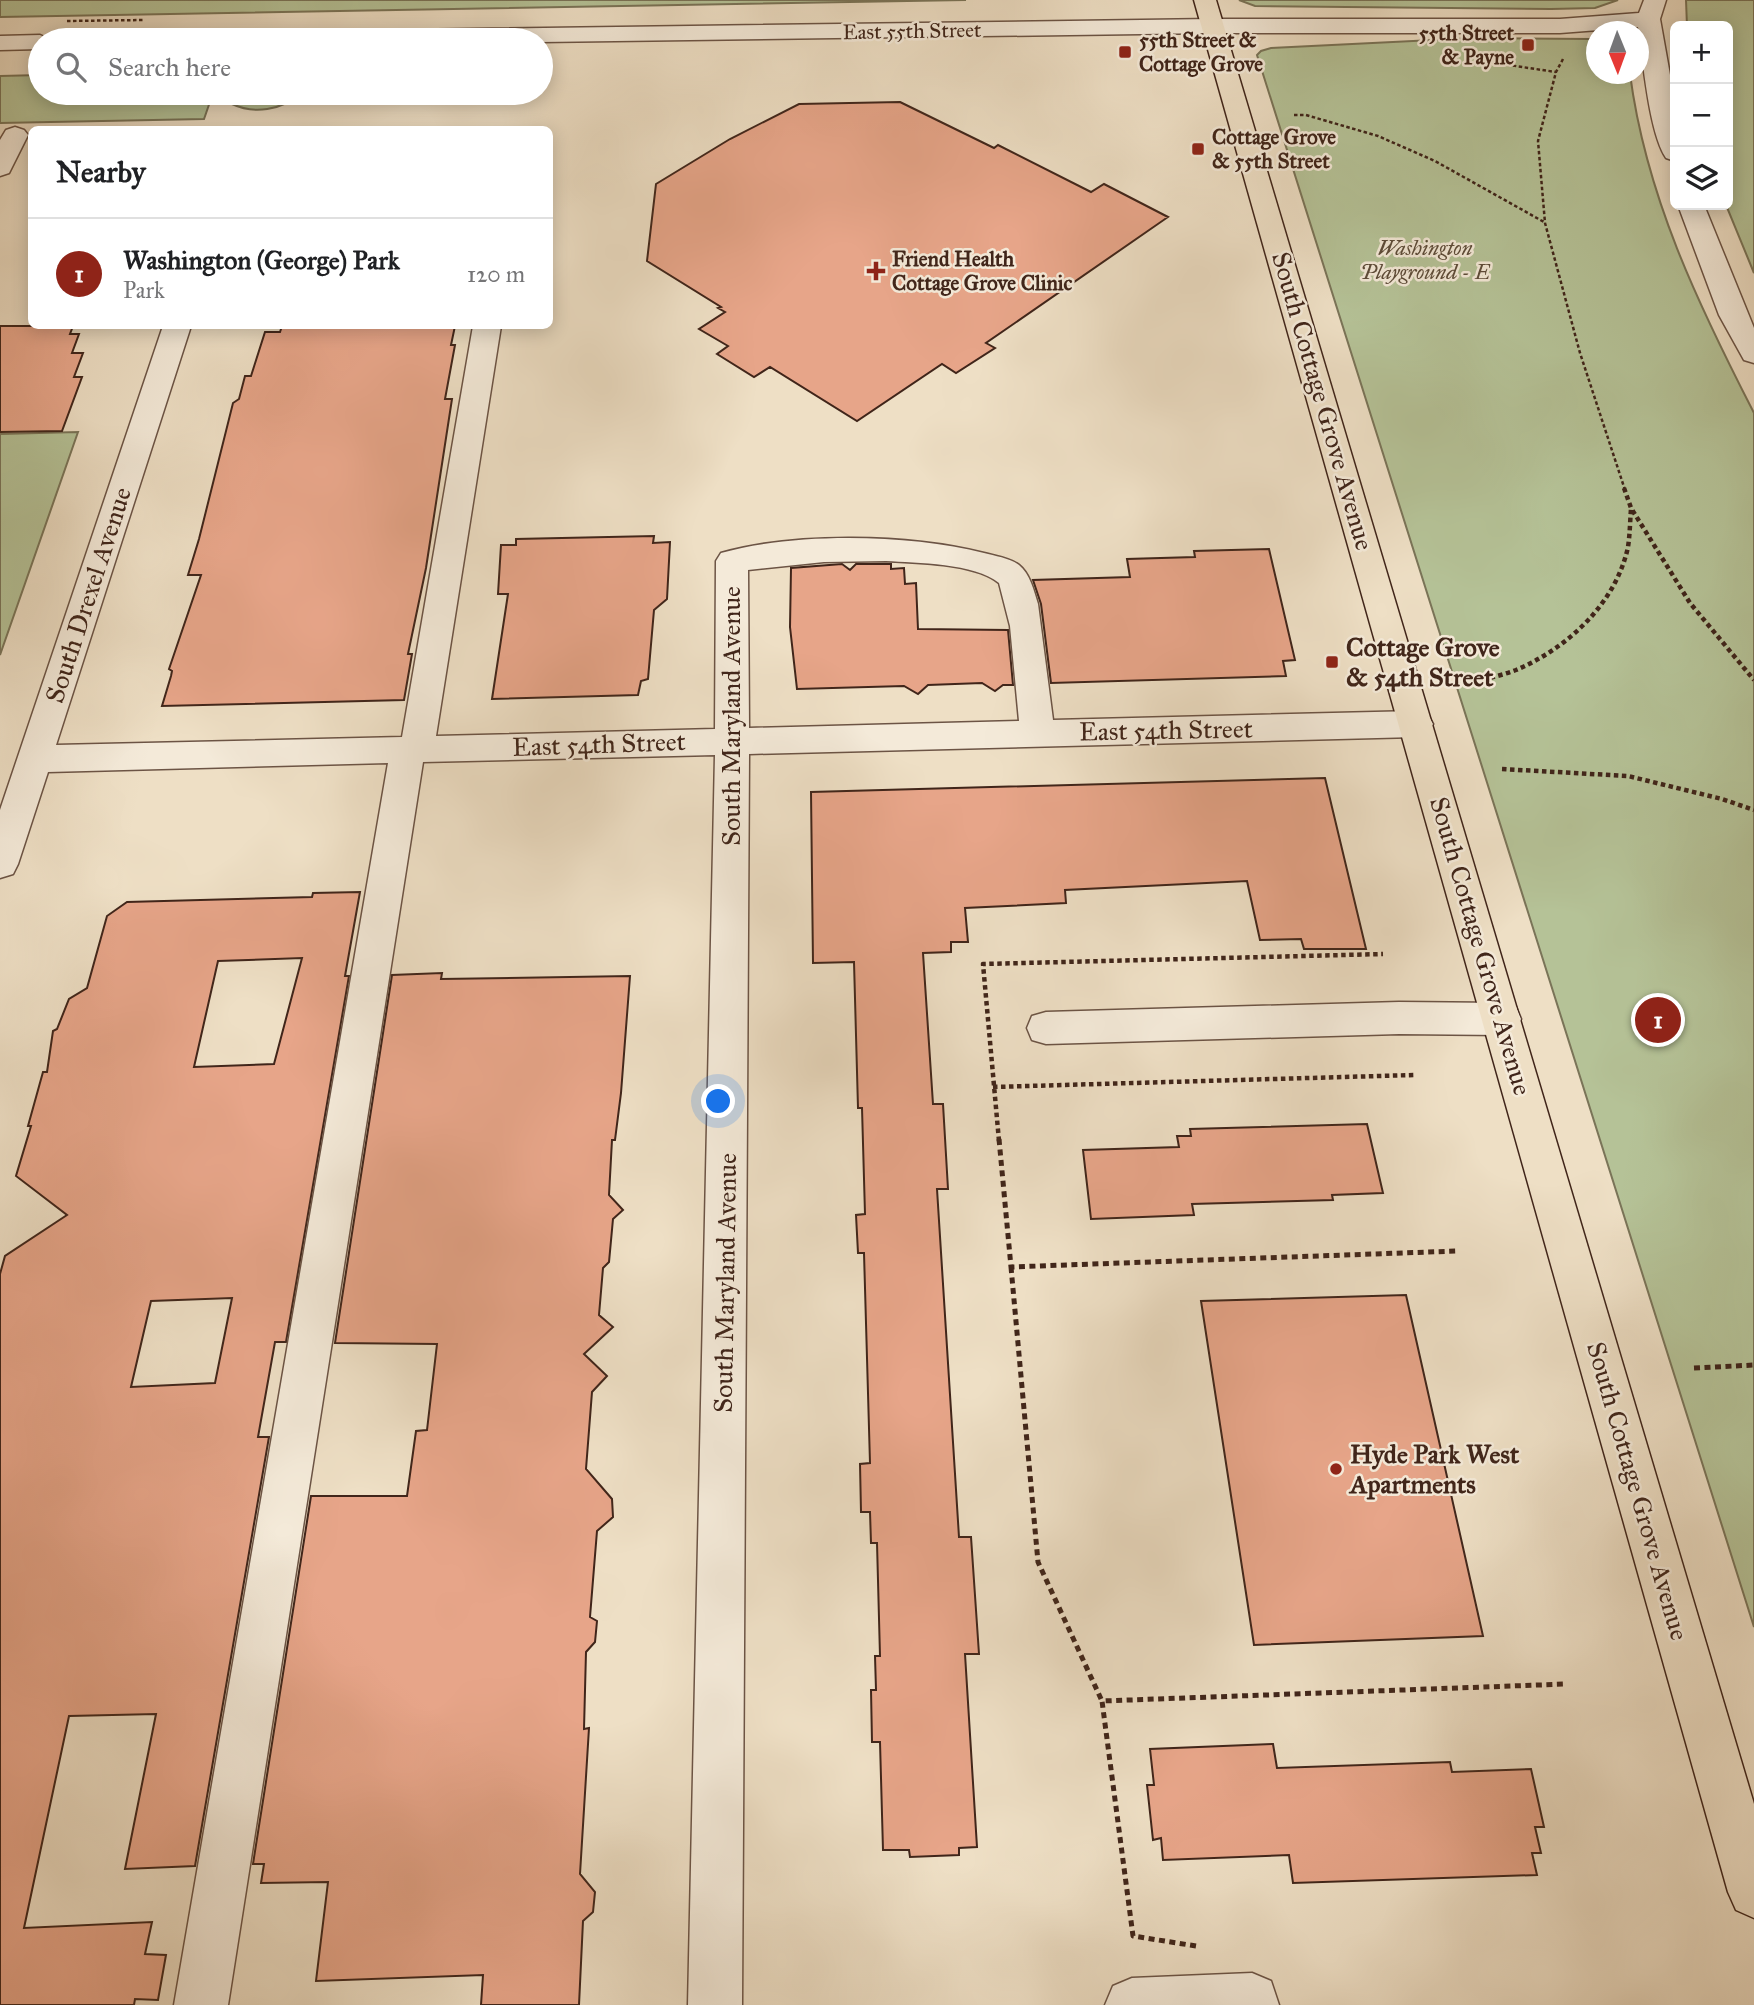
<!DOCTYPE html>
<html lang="en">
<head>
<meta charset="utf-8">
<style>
	body { margin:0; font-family:"IM FELL Great Primer",serif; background:#f2f2f2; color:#202124 }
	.controls { position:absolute; right:21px; top:21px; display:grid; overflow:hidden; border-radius:10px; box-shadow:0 4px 18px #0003 }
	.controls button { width:63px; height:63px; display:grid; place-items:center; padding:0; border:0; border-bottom:2px solid #e0e0e0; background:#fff; color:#202124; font:35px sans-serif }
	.compass { position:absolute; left:1586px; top:21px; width:63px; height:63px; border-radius:50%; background:#fff; box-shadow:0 4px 18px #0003; rotate:179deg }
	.you { position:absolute; left:719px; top:1102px; width:24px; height:24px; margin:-18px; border:5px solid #fff; border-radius:50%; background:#1a73e8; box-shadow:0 0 0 10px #1a73e833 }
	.badge { display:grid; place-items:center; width:46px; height:46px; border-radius:50%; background:#8f2418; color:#fff; font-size:23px; font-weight:700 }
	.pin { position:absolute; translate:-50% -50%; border:4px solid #fff; box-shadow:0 2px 7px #0006 }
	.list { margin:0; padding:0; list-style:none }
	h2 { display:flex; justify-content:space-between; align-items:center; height:91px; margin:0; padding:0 28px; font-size:30px }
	h2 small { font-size:23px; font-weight:400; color:#757577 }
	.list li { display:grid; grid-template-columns:46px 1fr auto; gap:21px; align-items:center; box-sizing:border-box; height:112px; padding:0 28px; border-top:2px solid #e0e0e0 }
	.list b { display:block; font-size:26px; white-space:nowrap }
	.list p { margin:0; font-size:23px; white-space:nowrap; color:#757577 }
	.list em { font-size:23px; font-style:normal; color:#757577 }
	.icon { flex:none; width:38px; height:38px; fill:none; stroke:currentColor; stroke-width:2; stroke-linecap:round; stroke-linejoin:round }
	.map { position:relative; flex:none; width:1754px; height:2005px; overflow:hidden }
	.search { position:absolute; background:#fff; box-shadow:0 4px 18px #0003; left:28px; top:28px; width:525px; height:77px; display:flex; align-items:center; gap:18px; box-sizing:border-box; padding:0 24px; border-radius:38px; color:#757577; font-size:26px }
	.panel { position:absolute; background:#fff; box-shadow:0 4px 18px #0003; left:28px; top:126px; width:525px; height:203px; border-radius:10px }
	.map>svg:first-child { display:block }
</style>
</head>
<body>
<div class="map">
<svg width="1754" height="2005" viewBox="0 0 1754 2005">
	<rect width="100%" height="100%" fill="#eedfc5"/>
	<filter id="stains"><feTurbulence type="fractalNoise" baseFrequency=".00286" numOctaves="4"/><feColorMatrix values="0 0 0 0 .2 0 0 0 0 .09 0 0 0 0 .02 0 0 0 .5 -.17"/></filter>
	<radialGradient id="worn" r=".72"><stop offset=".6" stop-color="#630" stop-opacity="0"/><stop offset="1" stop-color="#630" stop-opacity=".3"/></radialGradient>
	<path fill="#b5c297" stroke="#7a7458" stroke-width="2" d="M 0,0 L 966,0 L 0,17 Z
		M 1239,0 L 1618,0 L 1595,8 L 1551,9 L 1255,6 Z
		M 1686,0 L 1754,0 L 1754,273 L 1726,205 L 1728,205 L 1728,26 L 1687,26 Z
		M 1474,38 L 1592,39 L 1596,40 L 1596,74 L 1630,74 C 1646,196 1698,304 1754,413 L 1754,1627 L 1257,55 L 1261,51 L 1271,48 Z
		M 40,75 L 40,93 L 213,93 L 204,119 L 0,123 L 0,76 Z
		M 227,93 L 298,93 C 283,111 253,114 232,104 Z
		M 78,432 L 0,655 L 0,434 Z"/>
	<path fill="#e7a589" stroke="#40251a" stroke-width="2" fill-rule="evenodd" d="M 900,102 L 994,148 L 998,145 L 1091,192 L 1104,184 L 1168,217 L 986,343 L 995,348 L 956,373 L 942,364 L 857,421 L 770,367 L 754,377 L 717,354 L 728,346 L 699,329 L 725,312 L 718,308 L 721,307 L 647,261 L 656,184 L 730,139 L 799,104 Z
		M 0,326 L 73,326 L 70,334 L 79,334 L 72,353 L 83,353 L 74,377 L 82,377 L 62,431 L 0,432 Z
		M 282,326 L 455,326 L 451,345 L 455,345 L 445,399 L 452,399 L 426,568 L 408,654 L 412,654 L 404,700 L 162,706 L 171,676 L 172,671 L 169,669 L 201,575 L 188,575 L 199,539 L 233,403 L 239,399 L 245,376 L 251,376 L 265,332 L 280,332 Z
		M 654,536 L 653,543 L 670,542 L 667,599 L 654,610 L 648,679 L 641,681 L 638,695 L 492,699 L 508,594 L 498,594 L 501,545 L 516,545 L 516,539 Z
		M 1269,549 L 1295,660 L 1283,661 L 1286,676 L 1051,683 L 1041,604 L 1033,580 L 1130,577 L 1127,559 L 1195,557 L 1194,551 Z
		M 842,564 L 850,570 L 856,564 L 891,564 L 891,569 L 904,568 L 905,584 L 916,583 L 918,629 L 1008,630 L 1013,685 L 1003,685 L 995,691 L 982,683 L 928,685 L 918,694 L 904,686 L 797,689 L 790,627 L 791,568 Z
		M 1325,778 L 1366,949 L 1304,949 L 1301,939 L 1260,940 L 1247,881 L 1065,890 L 1066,903 L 965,908 L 968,942 L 951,942 L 951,952 L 923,953 L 933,1104 L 943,1104 L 948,1189 L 937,1189 L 959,1537 L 971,1537 L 979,1654 L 965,1654 L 977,1847 L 959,1848 L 959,1855 L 910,1857 L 909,1850 L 883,1850 L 880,1742 L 872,1742 L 871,1690 L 876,1690 L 875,1656 L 880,1656 L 877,1543 L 871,1543 L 870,1512 L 861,1512 L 860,1464 L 870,1463 L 864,1253 L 858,1253 L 856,1215 L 865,1214 L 862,1108 L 858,1108 L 854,962 L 813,963 L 811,792 Z
		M 360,892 L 345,976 L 349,976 L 286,1342 L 275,1342 L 258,1437 L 269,1437 L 195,1866 L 125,1869 L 156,1714 L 69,1716 L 24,1928 L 152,1922 L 145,1954 L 166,1955 L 158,2000 L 135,1999 L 134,2005 L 0,2005 L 0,1274 L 5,1256 L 67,1215 L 16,1176 L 31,1126 L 28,1126 L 43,1072 L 47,1072 L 53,1031 L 57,1029 L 69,999 L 87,988 L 107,916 L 127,902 L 312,897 L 313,893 ZM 302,958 L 274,1064 L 194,1067 L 218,961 ZM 232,1298 L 215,1383 L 131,1387 L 151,1301 Z
		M 442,973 L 441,979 L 630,976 L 621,1093 L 615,1140 L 612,1140 L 609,1195 L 623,1210 L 613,1219 L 609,1262 L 603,1268 L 599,1315 L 613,1327 L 584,1354 L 607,1376 L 592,1392 L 586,1469 L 612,1499 L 613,1517 L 597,1531 L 590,1617 L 597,1621 L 595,1642 L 586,1652 L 584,1729 L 589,1728 L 580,1874 L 595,1892 L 593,1912 L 583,1921 L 579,2005 L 481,2005 L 483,1975 L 316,1981 L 328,1882 L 261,1883 L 264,1864 L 253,1864 L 311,1496 L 407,1496 L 416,1431 L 427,1430 L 437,1344 L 335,1343 L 392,975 Z
		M 1367,1124 L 1383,1193 L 1332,1195 L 1333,1200 L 1192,1204 L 1194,1215 L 1091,1219 L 1083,1150 L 1179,1147 L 1177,1136 L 1191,1136 L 1190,1129 Z
		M 1406,1295 L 1483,1636 L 1254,1645 L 1201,1301 Z
		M 1273,1744 L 1277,1768 L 1450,1762 L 1452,1772 L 1531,1769 L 1544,1827 L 1535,1827 L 1541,1853 L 1532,1853 L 1537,1875 L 1293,1883 L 1289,1855 L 1163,1860 L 1161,1838 L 1153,1840 L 1147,1785 L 1154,1785 L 1150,1749 Z"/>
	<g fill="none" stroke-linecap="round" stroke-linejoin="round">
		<g stroke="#6c5445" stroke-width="3">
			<path id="minor" d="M 1644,0 L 1666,0 L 1660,19 L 1675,103 L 1675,161 L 1666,158 C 1649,133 1643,59 1638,27 L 1560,33 L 1213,33 L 541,42 L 163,40 L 167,35 L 175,33 L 1213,19 L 1560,19 L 1639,13 Z
				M 40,35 L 51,40 L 40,40 L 40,49 L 0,50 L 0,36 Z
				M 15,127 L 24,130 L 28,135 L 9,173 L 0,176 L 0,140 L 6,130 Z
				M 1678,205 L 1704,205 L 1754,328 L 1754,363 L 1744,360 L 1719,315 Z
				M 163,326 L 191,326 L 56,745 L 402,737 L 473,326 L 501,326 L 436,736 L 715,729 L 716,561 L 721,553 C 795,532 909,534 984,553 C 995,556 1010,558 1019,565 C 1030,574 1034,591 1038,604 L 1053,720 L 1416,711 L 1428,715 L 1433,724 L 1428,733 L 1416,737 L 749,754 L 742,2005 L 688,2005 L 715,755 L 423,762 L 228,2005 L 174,2005 L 388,763 L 48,772 L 18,864 L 13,874 L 0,878 L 0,810 ZM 886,561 C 916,563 975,563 999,583 L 1010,626 L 1019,721 L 749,728 L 748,570 L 824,562 Z
				M 1399,1002 L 1502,1003 L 1516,1007 L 1521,1019 L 1516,1031 L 1502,1035 L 1399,1034 L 1046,1044 L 1032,1040 L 1027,1028 L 1032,1016 L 1046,1012 Z
				M 1252,1973 L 1271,1981 L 1279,2005 L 1105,2005 L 1113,1986 L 1132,1978 Z"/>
		</g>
		<g stroke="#40251a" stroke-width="3">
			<path id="major" d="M 1194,0 L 1216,0 L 1754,1804 L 1754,1918 L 1736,1910 L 1728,1892 Z"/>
		</g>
		<path stroke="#40251a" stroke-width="2.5" stroke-dasharray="3.5 2.5" stroke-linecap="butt" d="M 67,21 L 143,20
			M 1563,59 L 1556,72 L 1538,141 L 1545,223 L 1580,353 L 1625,490
			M 1495,63 L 1556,72
			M 1294,115 L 1306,115 L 1378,136 L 1435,161 L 1544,222"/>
		<path stroke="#40251a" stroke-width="4.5" stroke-dasharray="4.5 3.5" stroke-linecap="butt" d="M 1624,488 L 1631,508 L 1690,603 L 1754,680
			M 1475,682 C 1489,678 1503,675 1516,670 C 1568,648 1616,603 1628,547 C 1630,534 1630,521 1631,509
			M 1502,769 L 1628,776 L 1722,799 L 1754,810
			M 993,1087 L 1414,1075
			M 999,1141 L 983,964 L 1383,954"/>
		<path stroke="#40251a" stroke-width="5" stroke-dasharray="6 4.5" stroke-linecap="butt" d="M 999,1139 L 1011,1267 L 1457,1251
			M 1011,1267 L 1038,1562 L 1102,1701
			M 1694,1368 L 1754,1365
			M 1196,1946 L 1133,1936 L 1102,1701 L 1566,1684"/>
		<use href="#minor" fill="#f4ead9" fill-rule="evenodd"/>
		<use href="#major" fill="#eedfc5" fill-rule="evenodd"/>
	</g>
	<g fill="#8f2418" stroke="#f4ead9" stroke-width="2.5">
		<rect x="1521" y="38" width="14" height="14" rx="3.5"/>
		<rect x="1118" y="45" width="14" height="14" rx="3.5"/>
		<rect x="1191" y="142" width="14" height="14" rx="3.5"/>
		<path d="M872.5 260.5h7v7h7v7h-7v7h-7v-7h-7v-7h7z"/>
		<rect x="1325" y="655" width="14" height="14" rx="3.5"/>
		<circle cx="1336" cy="1469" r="7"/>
	</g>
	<g text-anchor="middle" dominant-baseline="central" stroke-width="5" stroke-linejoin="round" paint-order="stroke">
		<g font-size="21" fill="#40251a" stroke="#f4ead9">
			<text transform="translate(912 31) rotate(-1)">East 55th Street</text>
		</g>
		<g font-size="21" font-weight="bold" fill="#40251a" stroke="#f4ead9" text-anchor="start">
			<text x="1514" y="33" text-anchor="end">55th Street<tspan x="1514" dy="24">&amp; Payne</tspan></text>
			<text x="1139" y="40">55th Street &amp;<tspan x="1139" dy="24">Cottage Grove</tspan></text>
			<text x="1212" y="137">Cottage Grove<tspan x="1212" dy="24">&amp; 55th Street</tspan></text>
			<text x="892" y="259">Friend Health<tspan x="892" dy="24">Cottage Grove Clinic</tspan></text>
		</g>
		<g font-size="21" font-style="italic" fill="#5d4c39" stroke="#f4ead9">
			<text x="1425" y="248">Washington<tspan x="1425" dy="24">Playground - E</tspan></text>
		</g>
		<g font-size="26" fill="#40251a" stroke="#f4ead9">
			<text transform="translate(1323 401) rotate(74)">South Cottage Grove Avenue</text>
			<text transform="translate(88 595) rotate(-72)">South Drexel Avenue</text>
			<text transform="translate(731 716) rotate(-90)">South Maryland Avenue</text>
			<text transform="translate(1166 730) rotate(-1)">East 54th Street</text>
			<text transform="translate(599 744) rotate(-2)">East 54th Street</text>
			<text transform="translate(1481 946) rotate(74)">South Cottage Grove Avenue</text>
			<text transform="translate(725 1283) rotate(-89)">South Maryland Avenue</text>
			<text transform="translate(1638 1491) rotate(74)">South Cottage Grove Avenue</text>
		</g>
		<g font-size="26" font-weight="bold" fill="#40251a" stroke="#f4ead9" text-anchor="start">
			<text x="1346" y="647">Cottage Grove<tspan x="1346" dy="30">&amp; 54th Street</tspan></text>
			<text x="1350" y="1454">Hyde Park West<tspan x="1350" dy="30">Apartments</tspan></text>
		</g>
	</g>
	<rect width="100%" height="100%" filter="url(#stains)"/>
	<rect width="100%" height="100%" fill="url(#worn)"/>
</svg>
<div class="controls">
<button>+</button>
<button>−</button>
<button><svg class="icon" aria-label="layers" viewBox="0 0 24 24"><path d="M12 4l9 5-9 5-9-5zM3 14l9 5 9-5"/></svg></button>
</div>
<svg class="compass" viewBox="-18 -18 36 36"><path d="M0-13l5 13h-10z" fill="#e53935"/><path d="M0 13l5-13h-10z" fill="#757577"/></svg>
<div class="you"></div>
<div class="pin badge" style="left:1658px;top:1020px">1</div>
<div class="search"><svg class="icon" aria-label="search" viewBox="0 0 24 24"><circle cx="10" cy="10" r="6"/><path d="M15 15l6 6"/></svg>Search here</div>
<section class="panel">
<h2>Nearby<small></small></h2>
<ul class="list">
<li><span class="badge">1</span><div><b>Washington (George) Park</b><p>Park</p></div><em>120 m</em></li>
</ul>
</section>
</div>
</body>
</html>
